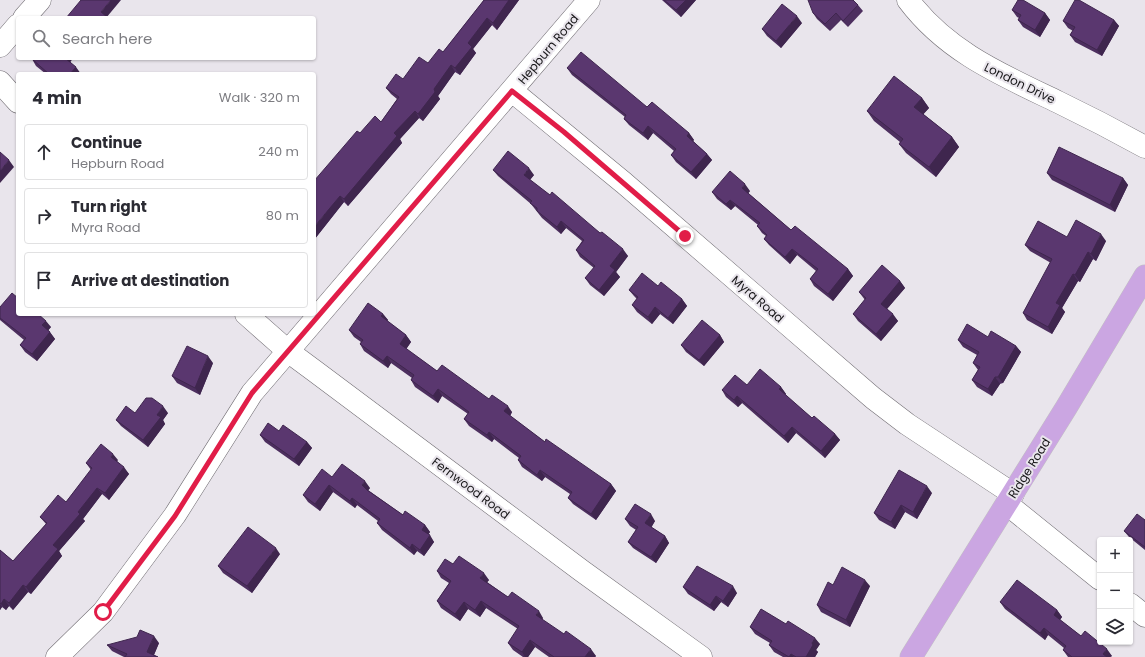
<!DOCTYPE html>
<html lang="en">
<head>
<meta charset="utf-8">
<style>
	body { margin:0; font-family:Poppins,sans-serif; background:#f2f2f3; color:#2b2b33 }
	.controls { position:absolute; right:12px; bottom:12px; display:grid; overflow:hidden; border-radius:4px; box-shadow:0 1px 3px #0004 }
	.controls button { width:36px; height:36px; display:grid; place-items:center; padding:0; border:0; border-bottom:1px solid #e1e1e2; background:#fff; color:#2b2b33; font:20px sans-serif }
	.stop { position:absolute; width:12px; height:12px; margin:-9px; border:3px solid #e11d48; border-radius:50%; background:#fff }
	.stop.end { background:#e11d48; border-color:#fff; box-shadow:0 1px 4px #0008 }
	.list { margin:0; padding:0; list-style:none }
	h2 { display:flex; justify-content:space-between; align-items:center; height:52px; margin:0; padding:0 16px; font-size:17px }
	h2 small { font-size:13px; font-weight:400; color:#7c7c81 }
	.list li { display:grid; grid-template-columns:26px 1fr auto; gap:12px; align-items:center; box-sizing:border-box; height:56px; margin:0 8px 8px; padding:0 8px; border:1px solid #e1e1e2; border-radius:4px }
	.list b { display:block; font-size:15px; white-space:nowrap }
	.list p { margin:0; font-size:13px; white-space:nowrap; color:#7c7c81 }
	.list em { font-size:13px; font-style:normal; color:#7c7c81 }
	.icon { flex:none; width:22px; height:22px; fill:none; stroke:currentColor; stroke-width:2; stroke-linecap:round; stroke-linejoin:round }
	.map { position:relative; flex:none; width:1145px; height:657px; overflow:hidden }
	.search { position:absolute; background:#fff; box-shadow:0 1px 3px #0004; left:16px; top:16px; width:300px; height:44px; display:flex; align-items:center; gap:10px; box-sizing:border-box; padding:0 14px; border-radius:4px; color:#7c7c81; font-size:15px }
	.panel { position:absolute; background:#fff; box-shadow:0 1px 3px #0004; left:16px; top:72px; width:300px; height:244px; border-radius:4px }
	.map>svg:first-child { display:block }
</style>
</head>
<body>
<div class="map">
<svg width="1145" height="657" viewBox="0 0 1145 657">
	<rect width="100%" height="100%" fill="#e9e5ec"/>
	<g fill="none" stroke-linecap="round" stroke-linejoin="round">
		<g stroke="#716d73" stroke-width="23">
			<path id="minor" d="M 908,0 C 947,52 1002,75 1058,102 C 1087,116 1116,131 1145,147
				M 24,18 L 40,0
				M 0,46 L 18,25
				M 0,82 L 18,102
				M 512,91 L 624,183 L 873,398 L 907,424 L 1013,494
				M 246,314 L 289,352 L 316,372 L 582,571 L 701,657
				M 1007,504 L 1100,579
				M 1130,604 L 1145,616
				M 57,657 L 103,612 L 175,515 L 252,393 L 589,0"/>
		</g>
		<g stroke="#c3c2c3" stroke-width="23">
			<path id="major" d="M 911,657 L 1066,408 L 1145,276"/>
		</g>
		<use href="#minor" stroke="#fff" stroke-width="22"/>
		<use href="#major" stroke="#cba6e2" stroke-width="22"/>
	</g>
	<path fill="#4d2f5f" d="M 484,0 L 519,0 L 497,30 L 492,25 L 473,49 L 476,53 L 460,75 L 455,72 L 438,96 L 440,99 L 423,121 L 419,118 L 400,139 L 402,143 L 367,184 L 348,206 L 344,202 L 314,240 L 360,133 L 381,122 L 397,99 L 391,94 L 386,88 L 403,79 L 428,63 L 443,52 Z
		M 662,0 L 696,0 L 681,17 Z
		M 858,5 L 863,11 L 848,27 L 841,20 L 830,31 L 817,19 L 813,13 Z
		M 1012,10 L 1045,13 L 1050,20 L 1040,37 L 1023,27 L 1018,20 L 1019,18 L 1017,17 Z
		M 1114,20 L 1119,26 L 1102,56 L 1075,42 L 1070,35 L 1073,31 L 1068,28 L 1063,21 Z
		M 802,23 L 781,48 L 767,36 L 762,29 Z
		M 73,58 L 70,62 L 81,74 L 46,74 L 36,66 L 32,59 Z
		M 567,68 L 647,107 L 689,133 L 694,140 L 693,141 L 707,154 L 712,160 L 696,179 L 676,162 L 671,155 L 674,151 L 653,133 L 648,140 L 629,125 L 624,119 L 625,117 L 572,75 Z
		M 922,98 L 929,108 L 923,114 L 952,137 L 959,147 L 936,177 L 906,153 L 899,144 L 900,142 L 874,121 L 867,111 Z
		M 493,170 L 534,175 L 530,180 L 600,233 L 628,256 L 616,272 L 620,277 L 604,296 L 590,285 L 585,278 L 594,268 L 580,257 L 576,250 L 582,241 L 566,228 L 561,234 L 542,218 L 531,204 L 498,176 Z
		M 1047,173 L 1123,178 L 1128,185 L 1115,212 L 1052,180 Z
		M 750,191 L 748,193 L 791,230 L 848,269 L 853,276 L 833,301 L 814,286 L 810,279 L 816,271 L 797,255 L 790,264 L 769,245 L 764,239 L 766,236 L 762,233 L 757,226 L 758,225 L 735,206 L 731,210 L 717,199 L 712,192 Z
		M 1067,237 L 1106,241 L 1096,261 L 1093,259 L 1080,282 L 1078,281 L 1062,308 L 1065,312 L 1052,334 L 1027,320 L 1023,313 L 1051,263 L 1030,251 L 1025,245 Z
		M 900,281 L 905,288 L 887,309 L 898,321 L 881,341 L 858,321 L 853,314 L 865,300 L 859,292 Z
		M 658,286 L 682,299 L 687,306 L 673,324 L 660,314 L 652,324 L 637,312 L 632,305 L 637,299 L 634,296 L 629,290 Z
		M 0,307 L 51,327 L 48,330 L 55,339 L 37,361 L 25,352 L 20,345 L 24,340 L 0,320 Z
		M 383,314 L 388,320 L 387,321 L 406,335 L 411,342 L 406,349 L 437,371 L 489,399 L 512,412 L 510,416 L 545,442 L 611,484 L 616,491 L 596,520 L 573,504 L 568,498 L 570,494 L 545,477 L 542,481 L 522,467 L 518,460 L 519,458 L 494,439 L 492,442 L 469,426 L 464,419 L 468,414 L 442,396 L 438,403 L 415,387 L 411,380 L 412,378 L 391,363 L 388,368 L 364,351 L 360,344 L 361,342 L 354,337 L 349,330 Z
		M 720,335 L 724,342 L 704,366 L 686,352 L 681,345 Z
		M 988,337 L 1016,346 L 1021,352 L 1003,383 L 1000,384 L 992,396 L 977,387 L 972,380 L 978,370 L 973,363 L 977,355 L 963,347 L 958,340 Z
		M 213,363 L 200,395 L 177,383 L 172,376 Z
		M 747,385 L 781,387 L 786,394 L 785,395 L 812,418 L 835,434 L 840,440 L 825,458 L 796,433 L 788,443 L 742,403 L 738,407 L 726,397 L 722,390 Z
		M 135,413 L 168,413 L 163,420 L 165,424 L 148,447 L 121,426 L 116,420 Z
		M 279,431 L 307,442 L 312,448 L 299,466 L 265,442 L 260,435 Z
		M 118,460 L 117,461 L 129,474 L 109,500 L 102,494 L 83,519 L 85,521 L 59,551 L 62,556 L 31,594 L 28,592 L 13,610 L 9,606 L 6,610 L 2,607 L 0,610 L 0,550 L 13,561 L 46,524 L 40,517 L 66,502 L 91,470 L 86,463 Z
		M 332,477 L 370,488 L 368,490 L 403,515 L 425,525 L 430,532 L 428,534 L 434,542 L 424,556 L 417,551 L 414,555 L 382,530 L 377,523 L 378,521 L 357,505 L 355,508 L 333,492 L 320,511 L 308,502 L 303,495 Z
		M 932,493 L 917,519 L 905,512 L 895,529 L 879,520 L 874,513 Z
		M 625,519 L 655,521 L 651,527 L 665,536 L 669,543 L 656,563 L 633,548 L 628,542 L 636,530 L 630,526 Z
		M 1145,520 L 1145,550 L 1129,537 L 1124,531 Z
		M 280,554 L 252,593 L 223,573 L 218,566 Z
		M 453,564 L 489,580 L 487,582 L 508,597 L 543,618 L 542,620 L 596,656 L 595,657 L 549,657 L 535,647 L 528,657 L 523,657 L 513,650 L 508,643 L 518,629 L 486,608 L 480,617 L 468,609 L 460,621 L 441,608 L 437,601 L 449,583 L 441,578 L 437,571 Z
		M 833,585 L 870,586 L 850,627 L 821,612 L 817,605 Z
		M 683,587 L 737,593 L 728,607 L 721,602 L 714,611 L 688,594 Z
		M 1000,602 L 1057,610 L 1062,617 L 1060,620 L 1081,636 L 1112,656 L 1110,657 L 1068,657 L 1063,650 L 1064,648 L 1048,635 L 1045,640 L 1005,609 Z
		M 750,627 L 820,644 L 816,650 L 818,652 L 815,657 L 783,657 L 774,652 L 769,645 L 770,643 L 755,634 Z
		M 159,643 L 154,655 L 158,657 L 124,657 L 112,651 L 107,645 Z"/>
	<path fill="#3f264e" d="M 111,0 L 121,0 L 106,18 L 101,12 Z
		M 509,0 L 519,0 L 497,30 L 493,23 Z
		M 686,0 L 696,0 L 681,17 L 676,10 Z
		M 1045,13 L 1050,20 L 1040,37 L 1035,30 Z
		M 797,16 L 802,23 L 781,48 L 776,41 Z
		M 487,18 L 492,25 L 473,49 L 476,53 L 460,75 L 455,68 L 468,43 Z
		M 1114,20 L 1119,26 L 1102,56 L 1097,50 Z
		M 65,58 L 73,58 L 69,64 Z
		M 451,65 L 455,72 L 438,96 L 440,99 L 423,121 L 418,114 L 434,89 Z
		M 76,67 L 81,74 L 70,74 Z
		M 922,98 L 929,108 L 921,117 L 914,107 Z
		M 415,111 L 419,118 L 400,139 L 402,143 L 348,206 L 344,199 L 394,133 Z
		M 648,126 L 653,133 L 648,140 L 643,133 Z
		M 689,133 L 694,140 L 691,143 L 687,136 Z
		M 952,137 L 959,147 L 936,177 L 929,167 Z
		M 707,154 L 712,160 L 696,179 L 691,172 Z
		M 9,160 L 14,167 L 0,183 L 0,171 Z
		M 529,168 L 534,175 L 528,182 L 524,175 Z
		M 1123,178 L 1128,185 L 1115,212 L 1110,205 Z
		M 745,184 L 750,191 L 747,195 L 742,188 Z
		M 340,196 L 344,202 L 314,240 L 314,227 Z
		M 730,200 L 735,206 L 731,210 L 726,204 Z
		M 561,221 L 566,228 L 561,234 L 557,227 Z
		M 1101,234 L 1106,241 L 1096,261 L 1091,254 Z
		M 623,249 L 628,256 L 616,272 L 620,277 L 604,296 L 599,290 L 610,266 Z
		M 792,249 L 797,255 L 790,264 L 785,257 Z
		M 1088,252 L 1093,259 L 1080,282 L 1075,275 Z
		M 848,269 L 853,276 L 833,301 L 828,294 Z
		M 1073,274 L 1078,281 L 1062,308 L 1065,312 L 1052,334 L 1048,327 L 1056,303 Z
		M 900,281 L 905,288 L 886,310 L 881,304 Z
		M 682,299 L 687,306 L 673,324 L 668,318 Z
		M 655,307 L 660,314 L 652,324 L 648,317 Z
		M 383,314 L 388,320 L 386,323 L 381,316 Z
		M 893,314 L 898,321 L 881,341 L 876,334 Z
		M 46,321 L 51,327 L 47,332 L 42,325 Z
		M 50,332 L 55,339 L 37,361 L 32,354 Z
		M 406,335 L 411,342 L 405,351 L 400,344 Z
		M 720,335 L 724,342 L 704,366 L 699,360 Z
		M 1016,346 L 1021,352 L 1003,383 L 998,377 Z
		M 208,356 L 213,363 L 200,395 L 195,388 Z
		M 387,356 L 391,363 L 388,368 L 383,361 Z
		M 995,377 L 1000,384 L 992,396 L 988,389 Z
		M 781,387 L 786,394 L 784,396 L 779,389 Z
		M 438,389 L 442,396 L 438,403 L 433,396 Z
		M 737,396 L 742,403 L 738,407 L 734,400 Z
		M 163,406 L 168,413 L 163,420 L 165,424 L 148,447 L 143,440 L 157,415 Z
		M 508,406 L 512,412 L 509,418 L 504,411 Z
		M 792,427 L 796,433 L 788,443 L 784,436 Z
		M 489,432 L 494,439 L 492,442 L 487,435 Z
		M 835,434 L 840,440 L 825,458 L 821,451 Z
		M 307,442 L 312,448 L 299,466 L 294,459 Z
		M 113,454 L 118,460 L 115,463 L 111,457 Z
		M 124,467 L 129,474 L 109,500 L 105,493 Z
		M 540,470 L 545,477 L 542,481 L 537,475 Z
		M 365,481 L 370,488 L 367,492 L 362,485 Z
		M 611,484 L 616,491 L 596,520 L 591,514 Z
		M 329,485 L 333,492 L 320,511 L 315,504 Z
		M 927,486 L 932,493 L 917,519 L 913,512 Z
		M 97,488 L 102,494 L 83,519 L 85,521 L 59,551 L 62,556 L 31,594 L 26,587 L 53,545 Z
		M 352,498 L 357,505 L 355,508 L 350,501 Z
		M 901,505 L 905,512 L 895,529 L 891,522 Z
		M 651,514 L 655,521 L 650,530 L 645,523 Z
		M 425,525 L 430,532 L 427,537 L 422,530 Z
		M 430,535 L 434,542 L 424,556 L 420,550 Z
		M 665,536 L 669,543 L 656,563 L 651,557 Z
		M 412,544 L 417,551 L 414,555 L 410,548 Z
		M 276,548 L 280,554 L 252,593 L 247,586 Z
		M 484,573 L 489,580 L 485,585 L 480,578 Z
		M 865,580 L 870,586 L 850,627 L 846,620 Z
		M 23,585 L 28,592 L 13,610 L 9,603 Z
		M 733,586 L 737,593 L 728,607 L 723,601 Z
		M 716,596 L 721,602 L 714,611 L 710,605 Z
		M 4,599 L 9,606 L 6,610 L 1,604 Z
		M 481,601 L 486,608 L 480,617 L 475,610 Z
		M 464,602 L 468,609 L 460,621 L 455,614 Z
		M 0,604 L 2,607 L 0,610 Z
		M 1057,610 L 1062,617 L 1059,621 L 1054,615 Z
		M 539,611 L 543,618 L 540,622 L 536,615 Z
		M 1044,628 L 1048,635 L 1045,640 L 1040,633 Z
		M 154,636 L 159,643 L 153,657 L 147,652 Z
		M 815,638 L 820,644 L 816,650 L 818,652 L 815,657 L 806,657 L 812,643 Z
		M 530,640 L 535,647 L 528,657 L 525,657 L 522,652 Z
		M 591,649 L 596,656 L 595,657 L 585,657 Z
		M 1107,649 L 1112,656 L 1110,657 L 1105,657 L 1103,654 Z
		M 791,654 L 794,657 L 789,657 Z"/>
	<path fill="#5a376f" stroke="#3f264e" d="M 81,0 L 111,0 L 101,12 L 107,17 L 106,18 L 66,18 Z
		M 484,0 L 509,0 L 493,23 L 487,18 L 468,43 L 472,47 L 455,68 L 451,65 L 434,89 L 435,92 L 418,114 L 415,111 L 394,133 L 397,136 L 344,199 L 340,196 L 314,227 L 314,181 L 357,131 L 360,133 L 375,116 L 381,122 L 399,97 L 386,88 L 396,74 L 403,79 L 419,57 L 428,63 L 439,49 L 443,52 Z
		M 664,0 L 686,0 L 676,10 Z
		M 808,0 L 853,0 L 858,5 L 843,21 L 836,13 L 825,24 L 813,13 Z
		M 1018,0 L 1023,0 L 1045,13 L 1035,30 L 1018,20 L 1021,15 L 1012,10 Z
		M 1075,0 L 1079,0 L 1114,20 L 1097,50 L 1070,35 L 1075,27 L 1063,21 Z
		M 782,4 L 797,16 L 776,41 L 762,29 Z
		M 581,52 L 647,107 L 652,102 L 689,133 L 687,136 L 707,154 L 691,172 L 671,155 L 676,149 L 648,126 L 643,133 L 624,119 L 626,115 L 567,68 Z
		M 33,58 L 65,58 L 76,67 L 70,74 L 49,74 L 32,59 Z
		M 894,76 L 922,98 L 914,107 L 952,137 L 929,167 L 899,144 L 903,139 L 867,111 Z
		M 1059,147 L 1123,178 L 1110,205 L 1047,173 Z
		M 508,151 L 529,168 L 524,175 L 550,195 L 552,192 L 600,233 L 602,232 L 623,249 L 610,266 L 615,270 L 599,290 L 585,278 L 595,266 L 576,250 L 584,240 L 561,221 L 557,227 L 537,211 L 537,208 L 530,203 L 532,201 L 493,170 Z
		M 0,152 L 9,160 L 0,171 Z
		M 730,171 L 745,184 L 742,188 L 791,230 L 795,226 L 848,269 L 828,294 L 810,279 L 818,269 L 792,249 L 785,257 L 764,239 L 767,235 L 757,226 L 760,223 L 730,200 L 726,204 L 712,192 Z
		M 1076,220 L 1101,234 L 1091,254 L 1088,252 L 1075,275 L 1073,274 L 1056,303 L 1060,305 L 1048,327 L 1023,313 L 1052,259 L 1025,245 L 1038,221 L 1067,237 Z
		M 882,265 L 900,281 L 881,304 L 893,314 L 876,334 L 853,314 L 866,298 L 859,292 Z
		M 642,273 L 658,286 L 661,282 L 682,299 L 668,318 L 655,307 L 648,317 L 632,305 L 638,297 L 629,290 Z
		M 12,293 L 18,298 L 18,314 L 38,314 L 46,321 L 42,325 L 50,332 L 32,354 L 20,345 L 26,338 L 0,318 L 0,307 Z
		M 368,303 L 383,314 L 381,316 L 406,335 L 400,344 L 437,371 L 442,365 L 489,399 L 492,395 L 508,406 L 504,411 L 545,442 L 546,439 L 611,484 L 591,514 L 568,498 L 572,492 L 540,470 L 537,475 L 518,460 L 521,456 L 489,432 L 487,435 L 464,419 L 469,412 L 438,389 L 433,396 L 411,380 L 414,375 L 387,356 L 383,361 L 360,344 L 363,340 L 349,330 Z
		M 702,320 L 720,335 L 699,360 L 681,345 Z
		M 967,324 L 988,337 L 991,331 L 1016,346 L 998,377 L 995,377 L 988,389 L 972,380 L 980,367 L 973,363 L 979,352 L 958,340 Z
		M 187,346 L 208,356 L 195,388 L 172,376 Z
		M 760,369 L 781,387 L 779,389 L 812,418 L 814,416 L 835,434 L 821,451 L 792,427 L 784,436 L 737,396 L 734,400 L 722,390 L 735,375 L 747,385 Z
		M 146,398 L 152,398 L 163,406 L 157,415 L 161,417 L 143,440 L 116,420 L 126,406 L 135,413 Z
		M 268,423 L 279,431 L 283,425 L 307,442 L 294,459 L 260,435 Z
		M 101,444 L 113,454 L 111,457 L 124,467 L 105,493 L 97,488 L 78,512 L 80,514 L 53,545 L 58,549 L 26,587 L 23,585 L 9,603 L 4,599 L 1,604 L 0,603 L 0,550 L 13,561 L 47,523 L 40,517 L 58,495 L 66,502 L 92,468 L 86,463 Z
		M 342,464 L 365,481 L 362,485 L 367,490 L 403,515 L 405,511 L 425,525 L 422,530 L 430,535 L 420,550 L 412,544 L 410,548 L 377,523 L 380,519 L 352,498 L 350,501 L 329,485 L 315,504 L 303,495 L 322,469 L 332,477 Z
		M 899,470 L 927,486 L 913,512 L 901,505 L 891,522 L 874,513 Z
		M 635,504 L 651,514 L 645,523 L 665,536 L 651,557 L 628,542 L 638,527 L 625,519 Z
		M 1137,514 L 1145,520 L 1145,547 L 1124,531 Z
		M 248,527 L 276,548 L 247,586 L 218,566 Z
		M 459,556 L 484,573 L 480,578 L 508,597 L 512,592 L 539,611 L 536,615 L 564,634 L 566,631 L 591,649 L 585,657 L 554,657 L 530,640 L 522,652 L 508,643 L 519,626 L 481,601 L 475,610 L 464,602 L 455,614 L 437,601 L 451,581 L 437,571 L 445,559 L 453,564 Z
		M 697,566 L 733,586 L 723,601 L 716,596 L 710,605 L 683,587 Z
		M 842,567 L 865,580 L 846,620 L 817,605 L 828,582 L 833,585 Z
		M 1017,580 L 1057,610 L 1054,615 L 1081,636 L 1085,631 L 1107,649 L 1103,654 L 1107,657 L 1072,657 L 1063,650 L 1066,646 L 1044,628 L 1040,633 L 1000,602 Z
		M 761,609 L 786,624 L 788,621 L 815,638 L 812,643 L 813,645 L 806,657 L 796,657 L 791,654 L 789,657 L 769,645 L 772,641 L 750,627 Z
		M 140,630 L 154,636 L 147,652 L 158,657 L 125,657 L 127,654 L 107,645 L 137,637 Z"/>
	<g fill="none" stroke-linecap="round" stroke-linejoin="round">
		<path stroke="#e11d48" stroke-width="5" d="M 103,612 L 175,516 L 252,393 L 512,91 L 564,132 L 685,236"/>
	</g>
	<g text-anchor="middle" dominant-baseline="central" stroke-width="4" stroke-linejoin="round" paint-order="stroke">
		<g font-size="12" fill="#171618" stroke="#e9e5ec">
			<text transform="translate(548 49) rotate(-50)">Hepburn Road</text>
			<text transform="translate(1020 83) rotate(26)">London Drive</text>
			<text transform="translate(758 299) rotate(41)">Myra Road</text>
			<text transform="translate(1029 468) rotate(-58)">Ridge Road</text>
			<text transform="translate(471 488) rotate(37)">Fernwood Road</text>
		</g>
	</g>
</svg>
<div class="controls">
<button>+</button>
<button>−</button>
<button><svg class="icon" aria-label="layers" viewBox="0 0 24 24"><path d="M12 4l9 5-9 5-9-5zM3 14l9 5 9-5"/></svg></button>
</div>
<div class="stop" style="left:103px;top:612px"></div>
<div class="stop end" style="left:685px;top:236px"></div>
<div class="search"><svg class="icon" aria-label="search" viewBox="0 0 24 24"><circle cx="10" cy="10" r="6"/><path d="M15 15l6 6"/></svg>Search here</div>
<section class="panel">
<h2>4 min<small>Walk · 320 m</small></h2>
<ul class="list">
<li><svg class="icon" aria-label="ahead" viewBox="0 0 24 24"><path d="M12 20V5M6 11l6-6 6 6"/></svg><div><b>Continue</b><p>Hepburn Road</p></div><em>240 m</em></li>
<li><svg class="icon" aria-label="right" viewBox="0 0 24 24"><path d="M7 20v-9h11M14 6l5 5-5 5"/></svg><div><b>Turn right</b><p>Myra Road</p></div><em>80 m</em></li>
<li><svg class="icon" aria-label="arrive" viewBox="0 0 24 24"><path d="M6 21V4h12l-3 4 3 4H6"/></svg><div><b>Arrive at destination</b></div></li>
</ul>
</section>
</div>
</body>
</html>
